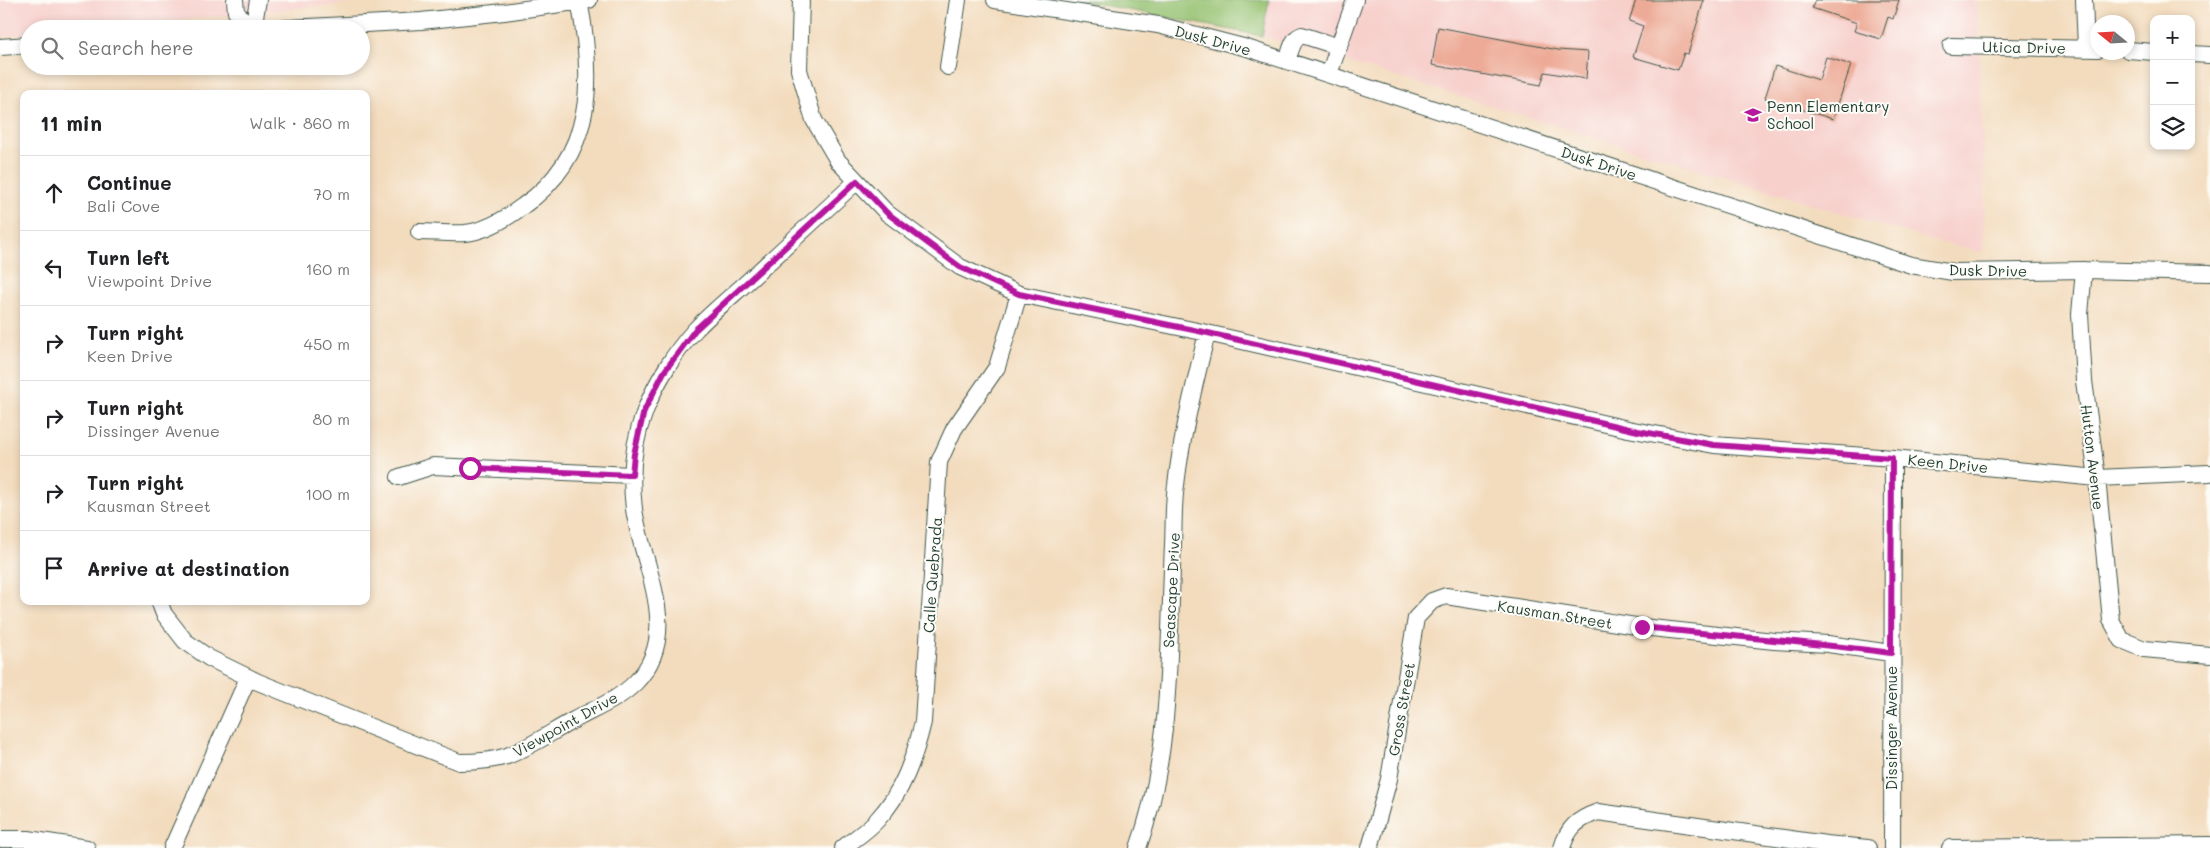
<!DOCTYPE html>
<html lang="en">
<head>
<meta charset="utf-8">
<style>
	body { margin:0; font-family:Mali,sans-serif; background:#f2f2f2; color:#202124 }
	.controls { position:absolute; right:15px; top:15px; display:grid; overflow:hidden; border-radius:10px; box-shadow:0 2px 8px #0003 }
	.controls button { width:45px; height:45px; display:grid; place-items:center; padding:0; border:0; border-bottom:1px solid #e0e0e0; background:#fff; color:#202124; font:25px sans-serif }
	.compass { position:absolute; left:2090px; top:15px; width:45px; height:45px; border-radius:50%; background:#fff; box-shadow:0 2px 8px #0003; rotate:288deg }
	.stop { position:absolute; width:15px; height:15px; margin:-11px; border:4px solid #b5179e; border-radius:50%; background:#fff }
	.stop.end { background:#b5179e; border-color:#fff; box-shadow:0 1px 5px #0008 }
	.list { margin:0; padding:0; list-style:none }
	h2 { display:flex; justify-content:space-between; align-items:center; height:65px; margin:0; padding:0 20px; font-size:21px }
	h2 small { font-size:16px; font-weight:400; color:#757577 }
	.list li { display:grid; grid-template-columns:32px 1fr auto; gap:15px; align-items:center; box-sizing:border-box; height:75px; padding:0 20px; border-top:1px solid #e0e0e0 }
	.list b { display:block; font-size:19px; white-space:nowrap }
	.list p { margin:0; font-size:16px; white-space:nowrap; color:#757577 }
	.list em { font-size:16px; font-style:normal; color:#757577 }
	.icon { flex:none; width:28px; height:28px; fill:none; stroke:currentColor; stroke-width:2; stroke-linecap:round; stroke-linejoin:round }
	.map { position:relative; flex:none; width:2210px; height:848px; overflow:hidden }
	.search { position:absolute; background:#fff; box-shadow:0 2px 8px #0003; left:20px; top:20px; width:350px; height:55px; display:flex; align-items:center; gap:12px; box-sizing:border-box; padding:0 18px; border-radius:28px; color:#757577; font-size:19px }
	.panel { position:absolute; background:#fff; box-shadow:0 2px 8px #0003; left:20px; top:90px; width:350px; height:515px; border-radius:10px }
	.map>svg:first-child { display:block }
</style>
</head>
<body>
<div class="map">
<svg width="2210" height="848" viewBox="0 0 2210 848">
	<rect width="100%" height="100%" fill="#fdfcf7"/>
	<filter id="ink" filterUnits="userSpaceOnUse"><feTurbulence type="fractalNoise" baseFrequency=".02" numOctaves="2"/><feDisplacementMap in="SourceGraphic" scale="10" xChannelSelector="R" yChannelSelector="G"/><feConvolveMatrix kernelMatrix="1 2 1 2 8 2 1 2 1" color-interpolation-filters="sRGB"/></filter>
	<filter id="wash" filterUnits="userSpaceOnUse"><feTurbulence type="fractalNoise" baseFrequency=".0096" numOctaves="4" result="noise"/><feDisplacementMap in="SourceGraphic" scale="20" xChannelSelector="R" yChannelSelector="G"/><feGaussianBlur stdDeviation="1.12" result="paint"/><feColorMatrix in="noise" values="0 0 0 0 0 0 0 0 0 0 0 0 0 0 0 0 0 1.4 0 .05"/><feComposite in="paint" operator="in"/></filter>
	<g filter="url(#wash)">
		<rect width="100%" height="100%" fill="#f3dcbe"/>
		<path fill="#f7d0cc" d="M 0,0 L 387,0 L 84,29 L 29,29 L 29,34 L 0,37 Z
			M 1269,0 L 1977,0 L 1985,195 L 1983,252 L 1930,240 L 1262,36 Z"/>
		<path fill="#94c170" stroke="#5a7f52" d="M 1077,0 L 1269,0 L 1262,36 Z"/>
		<g id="blocks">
			<path fill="#edaa96" d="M 1636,0 L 1704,0 L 1688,54 L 1684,53 L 1678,70 L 1633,57 L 1643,26 L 1629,21 Z
				M 1815,0 L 1899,0 L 1893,19 L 1888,17 L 1881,39 L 1854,31 L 1857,23 L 1812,8 Z
				M 1438,27 L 1558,50 L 1588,52 L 1586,79 L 1545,72 L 1541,85 L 1432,65 Z
				M 1826,57 L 1851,65 L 1833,119 L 1765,98 L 1775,66 L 1819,80 Z"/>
		</g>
	</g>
	<g filter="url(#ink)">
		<use href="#blocks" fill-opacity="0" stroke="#3f5549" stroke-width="1"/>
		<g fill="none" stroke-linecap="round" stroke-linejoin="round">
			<g stroke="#3f5549" stroke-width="18">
				<path id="minor" d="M 235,0 L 236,12 L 252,29
					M 801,0 L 799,70 L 814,120 L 838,161 L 887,213 L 960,267 L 1019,294 L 1207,333 L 1628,429 L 1714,445 L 1893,458 L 2097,478 L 2210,473
					M 995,0 L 1158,25 L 1247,48 L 1911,265 L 1953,272 L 2084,270 L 2210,273
					M 2084,0 L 2086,48
					M 253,29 L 258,0
					M 271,29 L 421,21 L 504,12 L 589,0
					M 1951,46 L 2098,49
					M 0,47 L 29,45
					M 2128,50 L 2154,52
					M 2191,54 L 2210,55
					M 1287,61 C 1291,51 1292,38 1302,35 L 1339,47
					M 948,67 L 958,0
					M 1329,74 L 1355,0
					M 419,232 C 434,232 450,234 465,233 C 485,231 507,218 523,206 C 596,155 594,78 579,0
					M 2084,270 L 2080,314 L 2084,381 L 2097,478 L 2111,620 L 2122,640 L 2144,649 L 2210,655
					M 399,477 L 433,466 L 632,475
					M 159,601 L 164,614 L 185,641 L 209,658 L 258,682 L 459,762 C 475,762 492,761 507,756 C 529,748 553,731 574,720 C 594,709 618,700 635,683 C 684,634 642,566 634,509 C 630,476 633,442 645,411 C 656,382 675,352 695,330 C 714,310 737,292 757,273 C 790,243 823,212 857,181
					M 0,839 L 28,839 L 87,848
					M 172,848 L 248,678
					M 843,848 C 854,839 867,831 877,820 C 903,792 914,759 923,722 L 939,462 L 954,429 L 997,367 L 1019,294
					M 1138,848 C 1173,751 1168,646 1173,545 C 1174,525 1173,505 1176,485 C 1182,433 1195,383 1207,333
					M 1370,848 L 1389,779 L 1416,618 L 1432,601 L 1446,596 L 1642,627 L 1774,641 L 1828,644 L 1891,653
					M 1562,848 C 1568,827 1578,819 1598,812 L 1826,844 L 1868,848
					M 1892,848 L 1893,458
					M 1950,848 L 2210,845"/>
			</g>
			<use href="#minor" stroke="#fff" stroke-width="16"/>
		</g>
	</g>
	<g fill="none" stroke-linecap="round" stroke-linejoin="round" filter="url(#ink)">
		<path stroke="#b5179e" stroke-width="6" d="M 470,468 L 632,475 L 634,454 L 644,411 L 664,372 L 695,330 L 857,181 L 887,213 L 960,267 L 1019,294 L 1208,333 L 1638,431 L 1714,445 L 1892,458 L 1891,653 C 1808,642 1725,636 1642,627"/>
	</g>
	<defs>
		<g id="school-bare" transform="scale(1.35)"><path d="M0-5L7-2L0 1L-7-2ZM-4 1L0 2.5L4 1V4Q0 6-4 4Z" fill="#b5179e" stroke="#fdfcf7" stroke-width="2.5" paint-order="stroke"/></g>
	</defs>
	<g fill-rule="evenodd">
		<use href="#school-bare" x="1753" y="115"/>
	</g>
	<g text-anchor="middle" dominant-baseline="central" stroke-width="4" stroke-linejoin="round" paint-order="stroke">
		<g font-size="15" fill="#1f3d34" stroke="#fdfcf7">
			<text transform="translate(1213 40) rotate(15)">Dusk Drive</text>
			<text transform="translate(2024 47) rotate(1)">Utica Drive</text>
			<text transform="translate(1599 163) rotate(18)">Dusk Drive</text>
			<text transform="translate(1988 270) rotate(1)">Dusk Drive</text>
			<text transform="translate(2093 457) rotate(83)">Hutton Avenue</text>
			<text transform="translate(1948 463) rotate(6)">Keen Drive</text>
			<text transform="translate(932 575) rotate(-86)">Calle Quebrada</text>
			<text transform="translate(1171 590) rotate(-87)">Seascape Drive</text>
			<text transform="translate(1555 614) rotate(9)">Kausman Street</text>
			<text transform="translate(1401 709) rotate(-80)">Gross Street</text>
			<text transform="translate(565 724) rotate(-29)">Viewpoint Drive</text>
			<text transform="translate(1891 728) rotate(-90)">Dissinger Avenue</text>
		</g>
		<g font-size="15" fill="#1f3d34" stroke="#fdfcf7" text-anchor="start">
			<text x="1767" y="106">Penn Elementary<tspan x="1767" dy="17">School</tspan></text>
		</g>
	</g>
</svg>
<div class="controls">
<button>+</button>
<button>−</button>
<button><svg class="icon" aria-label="layers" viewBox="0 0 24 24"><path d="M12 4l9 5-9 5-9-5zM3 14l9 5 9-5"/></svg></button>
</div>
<svg class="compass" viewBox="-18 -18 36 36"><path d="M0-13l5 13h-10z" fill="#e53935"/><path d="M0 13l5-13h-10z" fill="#757577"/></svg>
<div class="stop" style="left:470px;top:468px"></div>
<div class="stop end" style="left:1642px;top:627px"></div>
<div class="search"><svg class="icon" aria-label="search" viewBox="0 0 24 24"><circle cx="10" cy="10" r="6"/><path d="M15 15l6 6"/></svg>Search here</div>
<section class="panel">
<h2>11 min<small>Walk · 860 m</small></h2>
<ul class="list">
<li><svg class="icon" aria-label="ahead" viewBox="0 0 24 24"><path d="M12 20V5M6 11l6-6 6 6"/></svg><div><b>Continue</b><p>Bali Cove</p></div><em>70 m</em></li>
<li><svg class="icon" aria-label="left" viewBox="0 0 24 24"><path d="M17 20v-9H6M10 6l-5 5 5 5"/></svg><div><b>Turn left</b><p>Viewpoint Drive</p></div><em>160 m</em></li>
<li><svg class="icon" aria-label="right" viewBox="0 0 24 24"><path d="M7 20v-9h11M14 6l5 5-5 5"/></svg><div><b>Turn right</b><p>Keen Drive</p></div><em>450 m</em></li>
<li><svg class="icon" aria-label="right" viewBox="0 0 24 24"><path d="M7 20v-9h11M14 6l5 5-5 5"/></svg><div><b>Turn right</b><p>Dissinger Avenue</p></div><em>80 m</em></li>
<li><svg class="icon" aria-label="right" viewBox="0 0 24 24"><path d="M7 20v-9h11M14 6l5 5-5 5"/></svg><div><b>Turn right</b><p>Kausman Street</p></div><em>100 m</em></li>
<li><svg class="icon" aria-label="arrive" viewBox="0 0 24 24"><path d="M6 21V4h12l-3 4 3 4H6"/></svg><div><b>Arrive at destination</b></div></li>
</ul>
</section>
</div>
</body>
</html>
